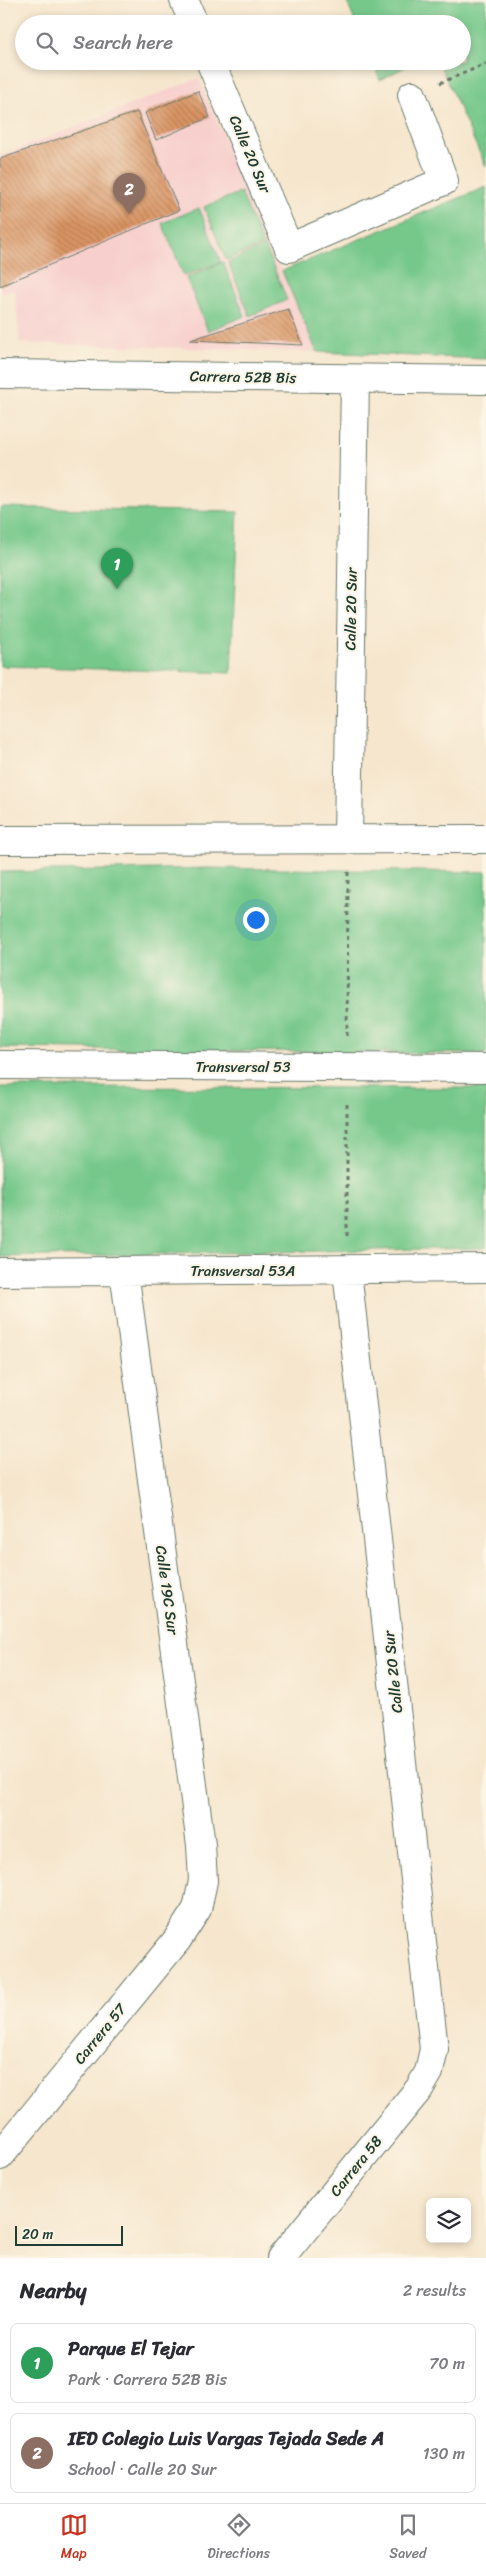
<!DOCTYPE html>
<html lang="en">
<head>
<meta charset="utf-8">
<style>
	body { margin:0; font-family:Sriracha,sans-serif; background:#f7f7f7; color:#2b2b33 }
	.controls { position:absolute; right:15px; bottom:15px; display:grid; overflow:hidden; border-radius:8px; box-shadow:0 2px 8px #0003 }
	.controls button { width:45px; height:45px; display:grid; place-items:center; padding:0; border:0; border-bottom:1px solid #e1e1e2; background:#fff; color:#2b2b33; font:25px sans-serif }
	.scale { position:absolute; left:15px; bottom:12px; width:108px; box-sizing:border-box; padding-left:5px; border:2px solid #1f3d34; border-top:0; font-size:14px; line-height:18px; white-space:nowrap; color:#1f3d34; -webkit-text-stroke:4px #fcf5e5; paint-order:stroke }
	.you { position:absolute; left:255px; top:919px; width:18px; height:18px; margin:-12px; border:4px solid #fff; border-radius:50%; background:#1a73e8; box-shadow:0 0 0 8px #1a73e833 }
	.badge { display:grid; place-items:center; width:32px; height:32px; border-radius:50%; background:#c8321e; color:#fff; font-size:16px; font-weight:700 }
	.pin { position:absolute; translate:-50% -41px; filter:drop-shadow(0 1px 2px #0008) }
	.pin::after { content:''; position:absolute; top:26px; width:18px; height:15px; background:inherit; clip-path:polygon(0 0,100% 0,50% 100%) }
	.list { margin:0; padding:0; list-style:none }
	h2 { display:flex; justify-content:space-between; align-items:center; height:65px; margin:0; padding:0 20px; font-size:21px }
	h2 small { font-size:16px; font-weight:400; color:#7c7c81 }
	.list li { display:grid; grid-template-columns:32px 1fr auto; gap:15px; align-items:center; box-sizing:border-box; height:80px; margin:0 10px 10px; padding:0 10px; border:1px solid #e1e1e2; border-radius:8px }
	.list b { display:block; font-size:19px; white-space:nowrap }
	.list p { margin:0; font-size:16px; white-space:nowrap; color:#7c7c81 }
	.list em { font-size:16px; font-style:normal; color:#7c7c81 }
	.icon { flex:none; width:28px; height:28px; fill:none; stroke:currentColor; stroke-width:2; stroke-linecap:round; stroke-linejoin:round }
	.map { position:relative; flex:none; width:486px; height:2258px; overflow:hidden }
	.search { position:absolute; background:#fff; box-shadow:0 2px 8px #0003; left:15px; right:15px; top:15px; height:55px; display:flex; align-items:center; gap:12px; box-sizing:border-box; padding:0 18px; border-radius:28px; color:#7c7c81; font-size:19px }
	.sheet { height:245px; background:#fff }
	nav { display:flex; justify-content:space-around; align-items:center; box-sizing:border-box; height:70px; border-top:1px solid #e1e1e2; background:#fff; font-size:14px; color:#7c7c81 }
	nav a { display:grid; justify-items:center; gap:2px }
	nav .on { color:#c8321e }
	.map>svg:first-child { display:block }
</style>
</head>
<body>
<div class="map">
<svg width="486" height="2258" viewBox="0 0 486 2258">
	<defs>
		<pattern id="building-back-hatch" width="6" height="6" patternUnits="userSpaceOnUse" patternTransform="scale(1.25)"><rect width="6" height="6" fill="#da9463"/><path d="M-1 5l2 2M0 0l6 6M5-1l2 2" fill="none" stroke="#b07a52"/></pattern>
	</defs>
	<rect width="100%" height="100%" fill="#fcf5e5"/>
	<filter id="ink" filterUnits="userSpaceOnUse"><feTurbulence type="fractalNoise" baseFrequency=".02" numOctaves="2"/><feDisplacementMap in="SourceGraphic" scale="10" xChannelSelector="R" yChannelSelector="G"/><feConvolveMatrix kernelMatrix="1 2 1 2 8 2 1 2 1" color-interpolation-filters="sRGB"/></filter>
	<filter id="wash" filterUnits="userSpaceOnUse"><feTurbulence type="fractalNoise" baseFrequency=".0096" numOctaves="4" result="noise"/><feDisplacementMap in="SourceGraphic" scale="20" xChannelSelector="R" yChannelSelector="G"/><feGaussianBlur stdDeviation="1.12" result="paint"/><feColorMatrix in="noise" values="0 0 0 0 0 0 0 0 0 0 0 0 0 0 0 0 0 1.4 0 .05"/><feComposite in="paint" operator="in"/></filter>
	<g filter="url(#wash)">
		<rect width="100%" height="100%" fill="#f6e6cd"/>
		<path fill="#f7d0cd" d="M 199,78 L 317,352 L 20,343 L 15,290 L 0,293 L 0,156 Z"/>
		<path fill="#75c88a" stroke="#4a825f" d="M 346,0 L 486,0 L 486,167 L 438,61 L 462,61 L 462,24 L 356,24 Z
			M 372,61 L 417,61 L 380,80 Z
			M 486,187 L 486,359 L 317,352 L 282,271 Z
			M 241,192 L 263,245 L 226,260 L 204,207 Z
			M 199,208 L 221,262 L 184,276 L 162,223 Z
			M 265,246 L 287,300 L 250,316 L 228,262 Z
			M 223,262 L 245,316 L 208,331 L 186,278 Z
			M 0,507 L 238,512 L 231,673 L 0,666 Z
			M 210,868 L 486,872 L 486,1054 L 0,1048 L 0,872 Z
			M 0,1087 L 486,1088 L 486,1248 L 0,1257 Z"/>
		<g id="blocks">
			<path fill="url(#building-back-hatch)" d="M 198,91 L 210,117 L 156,140 L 145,113 Z
				M 137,112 L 179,210 L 0,286 L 0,159 Z
				M 288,309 L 303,345 L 191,340 L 190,340 Z"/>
		</g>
	</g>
	<g filter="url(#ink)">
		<use href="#blocks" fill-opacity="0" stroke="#6a786a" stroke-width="1"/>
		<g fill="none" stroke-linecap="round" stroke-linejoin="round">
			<g stroke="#6a786a" stroke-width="30">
				<path id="minor" d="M 184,0 L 194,24
					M 210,61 L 289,248 L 444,181 L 412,95
					M 0,374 L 486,380
					M 348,839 L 355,379
					M 0,840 L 486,839
					M 0,1065 L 486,1068
					M 0,1272 L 486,1268
					M 0,2156 L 177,1940 L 197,1909 L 203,1881 L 201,1845 L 124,1271
					M 281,2258 L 419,2089 L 429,2072 L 434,2049 L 347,1271"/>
			</g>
			<path stroke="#6a786a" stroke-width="3" stroke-dasharray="4 4" stroke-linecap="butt" d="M 440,83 L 486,64
				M 347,1036 L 348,872
				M 347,1236 L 347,1100"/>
			<use href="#minor" stroke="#fff" stroke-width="28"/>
		</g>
	</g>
	<g text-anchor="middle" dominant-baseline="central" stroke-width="4" stroke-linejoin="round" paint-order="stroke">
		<g font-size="15" fill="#1f3d34" stroke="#fcf5e5">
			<text transform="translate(250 154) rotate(67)">Calle 20 Sur</text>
			<text transform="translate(243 377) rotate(1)">Carrera 52B Bis</text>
			<text transform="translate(351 609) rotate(-89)">Calle 20 Sur</text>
			<text x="243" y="1067">Transversal 53</text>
			<text x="243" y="1271">Transversal 53A</text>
			<text transform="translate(167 1590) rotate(82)">Calle 19C Sur</text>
			<text transform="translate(393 1672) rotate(-96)">Calle 20 Sur</text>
			<text transform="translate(100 2034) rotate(-51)">Carrera 57</text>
			<text transform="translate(356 2166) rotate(-51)">Carrera 58</text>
		</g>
	</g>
</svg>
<div class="controls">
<button><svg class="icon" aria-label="layers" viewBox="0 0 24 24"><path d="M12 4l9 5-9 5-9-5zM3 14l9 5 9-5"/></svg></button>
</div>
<div class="scale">20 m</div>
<div class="you"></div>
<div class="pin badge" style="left:117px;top:589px;background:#2e9e5b">1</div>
<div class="pin badge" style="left:129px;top:214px;background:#8d6e63">2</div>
<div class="search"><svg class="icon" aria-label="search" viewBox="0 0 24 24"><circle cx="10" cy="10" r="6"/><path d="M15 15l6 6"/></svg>Search here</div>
</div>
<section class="sheet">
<h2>Nearby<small>2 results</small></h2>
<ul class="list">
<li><span class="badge" style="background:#2e9e5b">1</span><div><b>Parque El Tejar</b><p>Park · Carrera 52B Bis</p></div><em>70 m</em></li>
<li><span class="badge" style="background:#8d6e63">2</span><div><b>IED Colegio Luis Vargas Tejada Sede A</b><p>School · Calle 20 Sur</p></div><em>130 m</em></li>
</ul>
</section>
<nav>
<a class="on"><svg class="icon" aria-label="map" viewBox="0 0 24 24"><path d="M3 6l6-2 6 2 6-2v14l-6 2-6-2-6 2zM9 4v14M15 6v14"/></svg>Map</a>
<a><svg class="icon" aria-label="directions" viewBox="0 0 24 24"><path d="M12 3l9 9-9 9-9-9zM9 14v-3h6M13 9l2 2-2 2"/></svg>Directions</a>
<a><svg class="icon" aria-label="saved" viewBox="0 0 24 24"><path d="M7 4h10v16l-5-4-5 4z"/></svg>Saved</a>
</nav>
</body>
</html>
